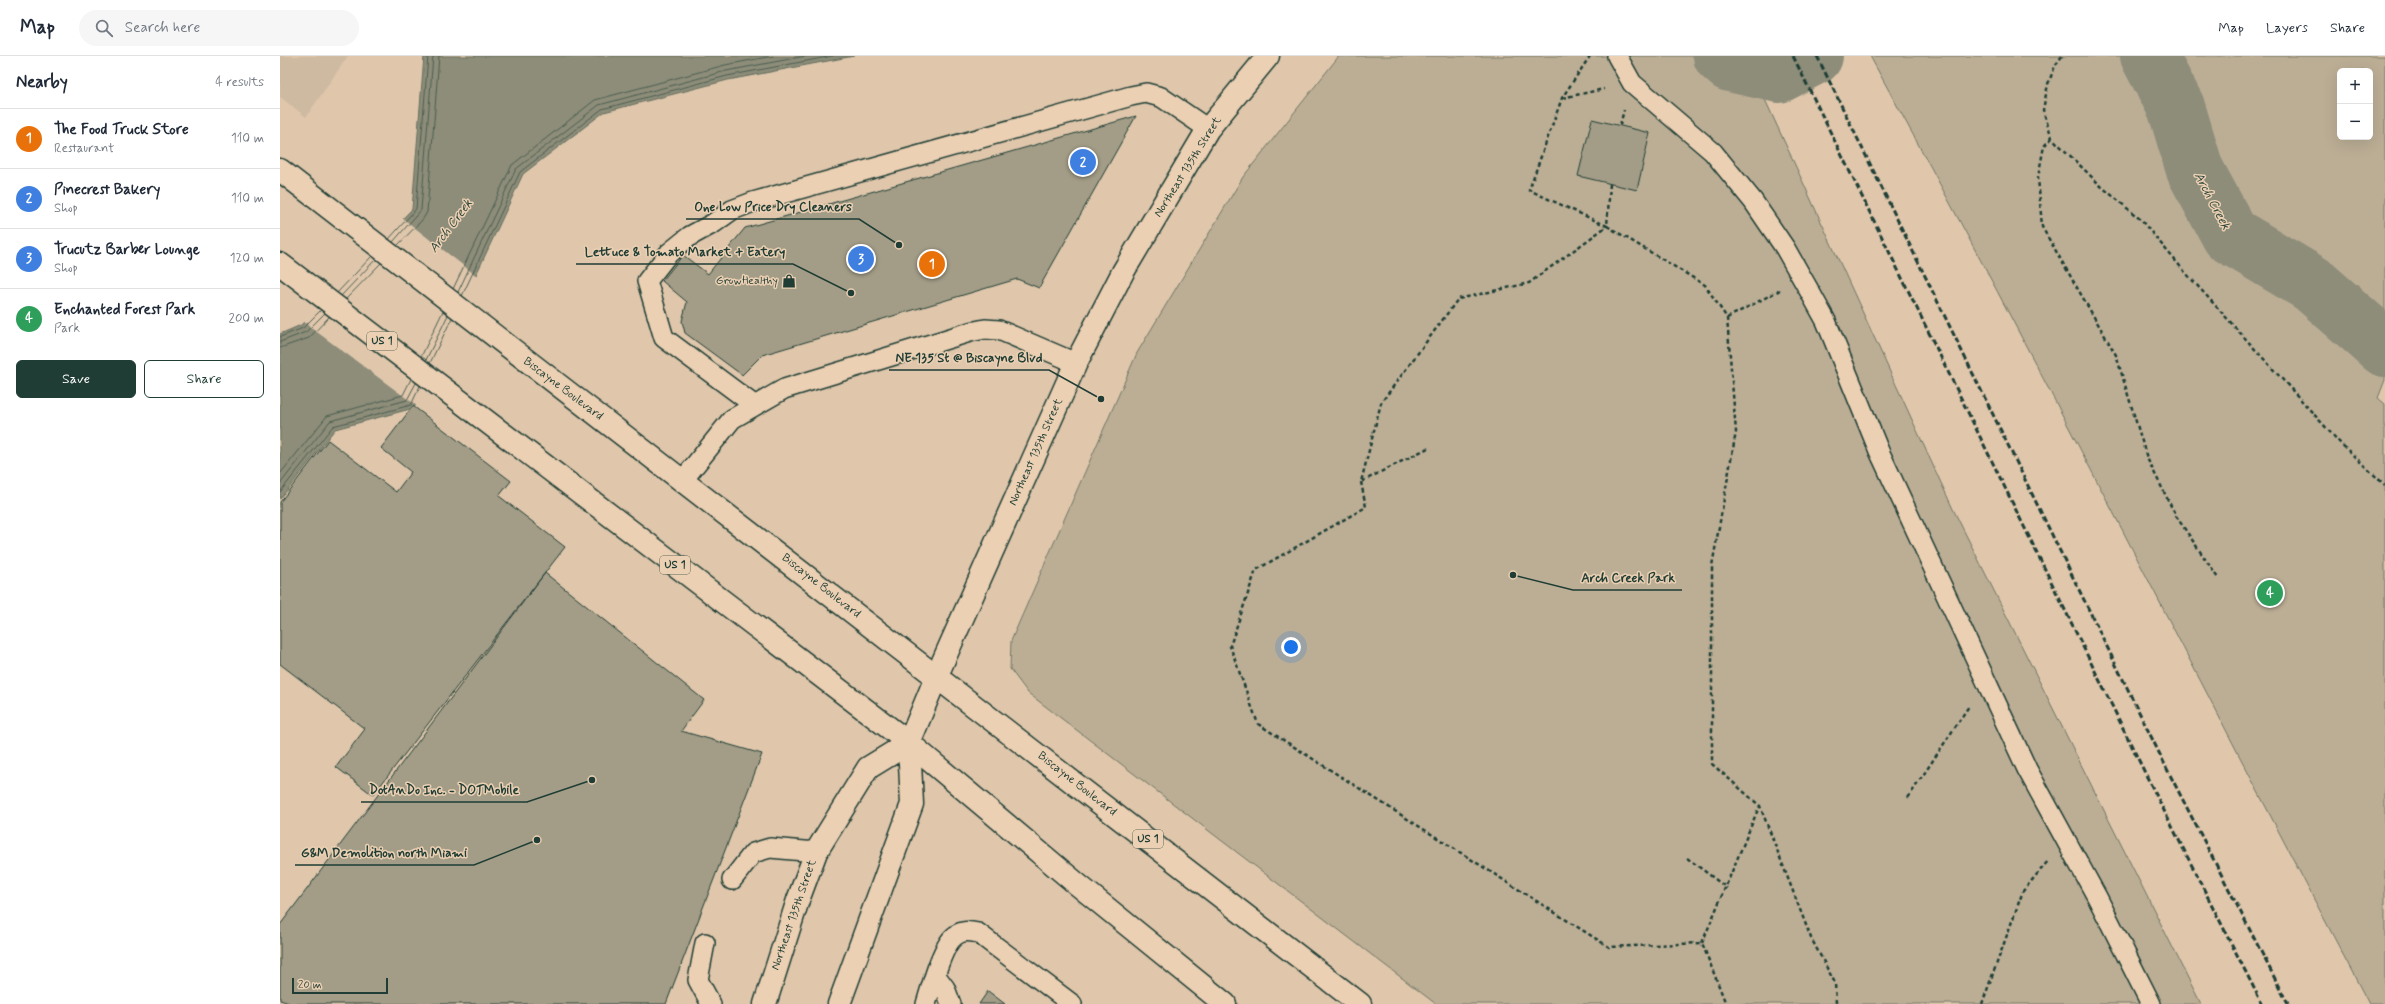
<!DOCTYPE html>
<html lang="en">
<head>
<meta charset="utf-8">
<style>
	body { margin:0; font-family:Mynerve,sans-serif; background:#f6f6f7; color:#1f2937 }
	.controls { position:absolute; right:12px; top:12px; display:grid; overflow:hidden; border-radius:6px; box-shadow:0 4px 16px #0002 }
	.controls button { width:36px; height:36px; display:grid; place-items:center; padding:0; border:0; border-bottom:1px solid #e0e1e3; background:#fff; color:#1f2937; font:20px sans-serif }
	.scale { position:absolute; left:12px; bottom:10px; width:96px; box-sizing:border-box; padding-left:4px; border:2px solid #1f3d34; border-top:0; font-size:11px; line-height:14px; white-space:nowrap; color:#1f3d34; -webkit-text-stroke:3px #ecd0b3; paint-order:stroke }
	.you { position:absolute; left:1011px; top:591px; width:14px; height:14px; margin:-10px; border:3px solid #fff; border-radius:50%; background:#1a73e8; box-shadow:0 0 0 6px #1a73e833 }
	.badge { display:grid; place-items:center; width:26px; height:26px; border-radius:50%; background:#1f3d34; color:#fff; font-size:13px; font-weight:700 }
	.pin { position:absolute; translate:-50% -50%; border:2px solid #fff; box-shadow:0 1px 4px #0006 }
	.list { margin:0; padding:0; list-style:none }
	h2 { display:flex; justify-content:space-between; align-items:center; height:52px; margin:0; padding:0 16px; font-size:17px }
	h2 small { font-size:13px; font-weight:400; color:#747a83 }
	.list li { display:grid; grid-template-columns:26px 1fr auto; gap:12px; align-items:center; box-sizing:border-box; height:60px; padding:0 16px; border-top:1px solid #e0e1e3 }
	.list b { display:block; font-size:15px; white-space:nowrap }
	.list p { margin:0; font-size:13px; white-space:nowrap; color:#747a83 }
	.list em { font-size:13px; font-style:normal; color:#747a83 }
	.actions { display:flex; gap:8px; padding:12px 16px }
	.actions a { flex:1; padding:9px 0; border:1px solid #1f3d34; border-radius:6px; text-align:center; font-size:14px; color:#1f3d34 }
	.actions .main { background:#1f3d34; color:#fff }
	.icon { flex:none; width:22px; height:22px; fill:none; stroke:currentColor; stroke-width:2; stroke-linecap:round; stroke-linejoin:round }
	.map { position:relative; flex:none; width:2105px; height:948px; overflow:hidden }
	header { display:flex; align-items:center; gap:24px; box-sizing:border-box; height:56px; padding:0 20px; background:#fff; border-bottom:1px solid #e0e1e3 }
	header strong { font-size:19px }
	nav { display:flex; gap:22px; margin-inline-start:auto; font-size:14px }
	.search { width:280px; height:36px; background:#f6f6f7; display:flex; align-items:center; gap:10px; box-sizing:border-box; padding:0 14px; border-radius:22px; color:#747a83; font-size:15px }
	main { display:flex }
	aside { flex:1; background:#fff }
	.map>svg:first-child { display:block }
</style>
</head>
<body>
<header>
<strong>Map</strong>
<div class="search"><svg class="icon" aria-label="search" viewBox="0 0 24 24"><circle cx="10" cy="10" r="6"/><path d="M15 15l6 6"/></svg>Search here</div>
<nav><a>Map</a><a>Layers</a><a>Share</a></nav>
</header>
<main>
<aside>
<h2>Nearby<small>4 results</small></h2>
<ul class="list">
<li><span class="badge" style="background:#e8710a">1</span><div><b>The Food Truck Store</b><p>Restaurant</p></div><em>110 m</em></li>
<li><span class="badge" style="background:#3f7fe0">2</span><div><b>Pinecrest Bakery</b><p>Shop</p></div><em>110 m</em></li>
<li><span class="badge" style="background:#3f7fe0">3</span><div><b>Trucutz Barber Lounge</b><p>Shop</p></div><em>120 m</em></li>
<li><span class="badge" style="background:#2e9e5b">4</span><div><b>Enchanted Forest Park</b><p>Park</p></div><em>200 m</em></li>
</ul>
<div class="actions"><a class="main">Save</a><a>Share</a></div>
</aside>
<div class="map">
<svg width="2105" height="948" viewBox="0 0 2105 948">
	<rect width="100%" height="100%" fill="#e0c7ac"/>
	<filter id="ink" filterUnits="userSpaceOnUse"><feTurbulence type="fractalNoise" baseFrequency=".025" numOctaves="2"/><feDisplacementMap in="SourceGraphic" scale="8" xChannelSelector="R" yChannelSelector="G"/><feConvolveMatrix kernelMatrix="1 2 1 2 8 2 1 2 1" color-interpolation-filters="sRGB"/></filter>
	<g filter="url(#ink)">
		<path fill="#cebaa1" d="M 0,0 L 68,0 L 26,61 L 0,41 Z"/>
		<path fill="#bcae95" stroke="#6e7664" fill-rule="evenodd" d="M 1059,0 L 1465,0 L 1673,453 L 1921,948 L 1156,948 L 748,637 L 730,613 L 731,585 L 857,297 L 963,121 Z
			M 1590,0 L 2105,0 L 2105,324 L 2098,342 L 2105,348 L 2105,948 L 2089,948 C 1922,632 1763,313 1590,0 ZM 2060,15 L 2090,15 L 2090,81 L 2060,81 Z"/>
		<path fill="#8d8d79" stroke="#616d5d" d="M 144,0 L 574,0 L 448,24 L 324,56 L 243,118 L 134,352 L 55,373 L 0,443 L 0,278 L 21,269 L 132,153 Z"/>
		<path fill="#e0c7ac" d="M 121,161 L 198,221 L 137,350 L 22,265 Z"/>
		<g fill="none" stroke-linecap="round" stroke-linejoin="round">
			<path stroke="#4b5d50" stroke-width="1" d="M 109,183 L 136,153 L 148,0
				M 113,186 L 141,154 L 153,0
				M 117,190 L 143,163 L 147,156 L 159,0
				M 173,233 L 232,109 L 315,44 L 445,9 L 493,0
				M 178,236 L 236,113 L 319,49 L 446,15 L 526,0
				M 57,237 L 92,200
				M 61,240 L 96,203
				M 182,240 L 240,116 L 322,53 L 447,20 L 553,0
				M 66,243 L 101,207
				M 0,281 L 23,272 L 41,254
				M 0,286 L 26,276 L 45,257
				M 0,292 L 29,282 L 49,261
				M 141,301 L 163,255
				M 146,304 L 168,259
				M 150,307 L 172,262
				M 0,418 L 47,360 L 123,339 L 131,323
				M 0,428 L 50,365 L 127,344 L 136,327
				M 0,436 L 53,370 L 131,349 L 140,330"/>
			<path stroke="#8d8d79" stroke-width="58" d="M 1442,0 L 1450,7 L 1499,18 L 1534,0
				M 1869,0 L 1896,51 L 1915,114 L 1950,179 L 2032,228 L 2105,292"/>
		</g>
		<path fill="#a39d87" stroke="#1f3d34" d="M 856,60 L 759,232 L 737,223 L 482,299 L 462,319 L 405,277 L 402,265 L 407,246 L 382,225 L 403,199 L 428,218 L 465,172 Z
			M 1312,63 L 1370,77 L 1357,134 L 1298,120 Z
			M 133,350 L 231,425 L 219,440 L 285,491 L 93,739 L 56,711 L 85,673 L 0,608 L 0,446 L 48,384 L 116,436 L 131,416 L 101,392 Z
			M 265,517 L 424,644 L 401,675 L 482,698 L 386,948 L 12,948 L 0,944 L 0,869 Z
			M 708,935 L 725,948 L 699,948 Z"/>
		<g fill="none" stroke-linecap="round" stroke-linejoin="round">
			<g stroke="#1f3d34" stroke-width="22">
				<path id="lane" d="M 1337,0 L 1352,27 L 1433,96 L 1473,145 L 1505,192 L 1530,236 L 1546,265 L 1599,395 L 1747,713 L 1817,841 L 1871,948
					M 474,349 L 384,282 L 367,225 L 389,197 L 410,180 L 434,167 L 452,154 L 473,146 L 851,40 L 866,37 L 881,41 L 928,73
					M 403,424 L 452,363 L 504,333 L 690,276 L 705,273 L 719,274 L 796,307
					M 452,824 L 473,797 L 490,792 L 536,796
					M 425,887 L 418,924 L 431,948
					M 656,920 L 665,932 L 671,948
					M 646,948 C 651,932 662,889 675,880 C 682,874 689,875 698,877 L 792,948"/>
			</g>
			<g stroke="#1f3d34" stroke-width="25">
				<path id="secondary" d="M 485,948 L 518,844 L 536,796 L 588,712 L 629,687
					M 559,948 L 632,748 L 629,687 L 657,619 L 796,307 L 843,216 L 928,73 L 988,0"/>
			</g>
			<g stroke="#1f3d34" stroke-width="25">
				<path id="primary" d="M 0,114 L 1080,948
					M 0,208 L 629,687 L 797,828 L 945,948"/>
			</g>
			<path stroke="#1f3d34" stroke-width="2.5" stroke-dasharray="4 3" stroke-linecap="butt" d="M 1782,0 L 1775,10 L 1768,28 L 1763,54 L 1772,82 L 1822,131 L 1860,163 L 1905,216 L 2060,387 L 2105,429
				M 1282,42 L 1324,33
				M 1340,69 L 1344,54
				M 1772,82 L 1764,90 L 1758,121 L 1762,171 L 1836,299 L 1867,402 L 1896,460 L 1938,522
				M 1330,128 L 1327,170 L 1425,229 L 1447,262 L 1456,376 L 1432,510 L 1432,708 L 1480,750 L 1531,882 L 1555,927 L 1556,948
				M 1447,262 L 1500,234
				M 1148,392 L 1081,426 L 1101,347 L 1178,243 L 1249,227 L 1327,170 L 1249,134 L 1282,42 L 1310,0
				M 1081,426 L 1086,451 L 976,514 L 950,590 L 978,668 L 1329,891 L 1422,887 L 1446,948
				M 1628,742 L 1689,650
				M 1407,802 L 1447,832
				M 1422,887 L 1479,751
				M 1702,948 L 1743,835 L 1768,805"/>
			<use href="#lane" stroke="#ecd0b3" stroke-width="19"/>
			<use href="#secondary" stroke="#ecd0b3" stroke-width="22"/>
			<use href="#primary" stroke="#ecd0b3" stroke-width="22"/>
			<path stroke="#1f3d34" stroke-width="3" stroke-dasharray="6 3" stroke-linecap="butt" d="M 1513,0 L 1868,723 L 1982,948
				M 1537,0 L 1888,715 L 2008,948"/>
		</g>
	</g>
	<defs>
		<g id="shop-bare" transform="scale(1.08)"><path d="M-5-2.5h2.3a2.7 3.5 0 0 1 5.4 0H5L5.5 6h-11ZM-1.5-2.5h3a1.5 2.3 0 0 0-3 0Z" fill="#1f3d34" stroke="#ecd0b3" stroke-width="2.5" paint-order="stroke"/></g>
	</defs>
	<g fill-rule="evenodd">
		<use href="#shop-bare" x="509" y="225"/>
	</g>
	<g text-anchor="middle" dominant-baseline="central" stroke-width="3" stroke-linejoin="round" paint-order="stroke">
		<g fill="#ecd0b3" stroke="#5c695a" stroke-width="1">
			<rect x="87" y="276" width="30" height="18" rx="3"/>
			<rect x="380" y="500" width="30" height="18" rx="3"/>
			<rect x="853" y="774" width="30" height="18" rx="3"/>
		</g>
		<g font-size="11" font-weight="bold" fill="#1f3d34">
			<text x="102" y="285">US 1</text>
			<text x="395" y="509">US 1</text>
			<text x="868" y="783">US 1</text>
		</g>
		<g font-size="12" fill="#1f3d34" stroke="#ecd0b3">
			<text transform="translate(908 111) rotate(-58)">Northeast 135th Street</text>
			<text transform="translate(283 333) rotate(37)">Biscayne Boulevard</text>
			<text transform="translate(756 396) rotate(-66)">Northeast 135th Street</text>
			<text transform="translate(541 530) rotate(38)">Biscayne Boulevard</text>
			<text transform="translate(797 728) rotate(38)">Biscayne Boulevard</text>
			<text transform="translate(514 859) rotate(-71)">Northeast 135th Street</text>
		</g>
		<g font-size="12" fill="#1f3d34" stroke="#ecd0b3" text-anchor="end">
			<text x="498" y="225">GrowHealthy</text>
		</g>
		<g font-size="13" font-style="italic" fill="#30493e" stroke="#ecd0b3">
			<text transform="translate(1932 145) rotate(62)">Arch Creek</text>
			<text transform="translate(171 170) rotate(-53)">Arch Creek</text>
		</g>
	</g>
	<path fill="none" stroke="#1f3d34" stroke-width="1.5" d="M619 189L579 163H406M571 237L513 208H296M821 343L769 314H609M1233 519L1293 534H1402M312 724L247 746H81M257 784L194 809H15"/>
	<g fill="#1f3d34" stroke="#ecd0b3" stroke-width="1.5">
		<circle cx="619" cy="189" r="4"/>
		<circle cx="571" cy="237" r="4"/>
		<circle cx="821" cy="343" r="4"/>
		<circle cx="1233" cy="519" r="4"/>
		<circle cx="312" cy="724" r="4"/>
		<circle cx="257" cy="784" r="4"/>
	</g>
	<g font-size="13" text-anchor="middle" font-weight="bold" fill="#1f3d34" stroke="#ecd0b3" stroke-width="3" stroke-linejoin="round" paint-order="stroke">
		<text x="493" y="155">One Low Price Dry Cleaners</text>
		<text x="405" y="200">Lettuce &amp; Tomato Market + Eatery</text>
		<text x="689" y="306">NE 135 St @ Biscayne Blvd</text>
		<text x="1348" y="526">Arch Creek Park</text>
		<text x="164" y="738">DotAnDo Inc. - DOTMobile</text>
		<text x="104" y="801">G&amp;M Demolition north Miami</text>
	</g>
</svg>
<div class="controls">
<button>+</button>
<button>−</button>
</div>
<div class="scale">20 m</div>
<div class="you"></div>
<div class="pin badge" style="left:652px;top:208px;background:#e8710a">1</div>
<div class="pin badge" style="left:803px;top:106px;background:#3f7fe0">2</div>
<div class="pin badge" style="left:581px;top:203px;background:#3f7fe0">3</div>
<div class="pin badge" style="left:1990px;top:537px;background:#2e9e5b">4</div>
</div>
</main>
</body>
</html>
